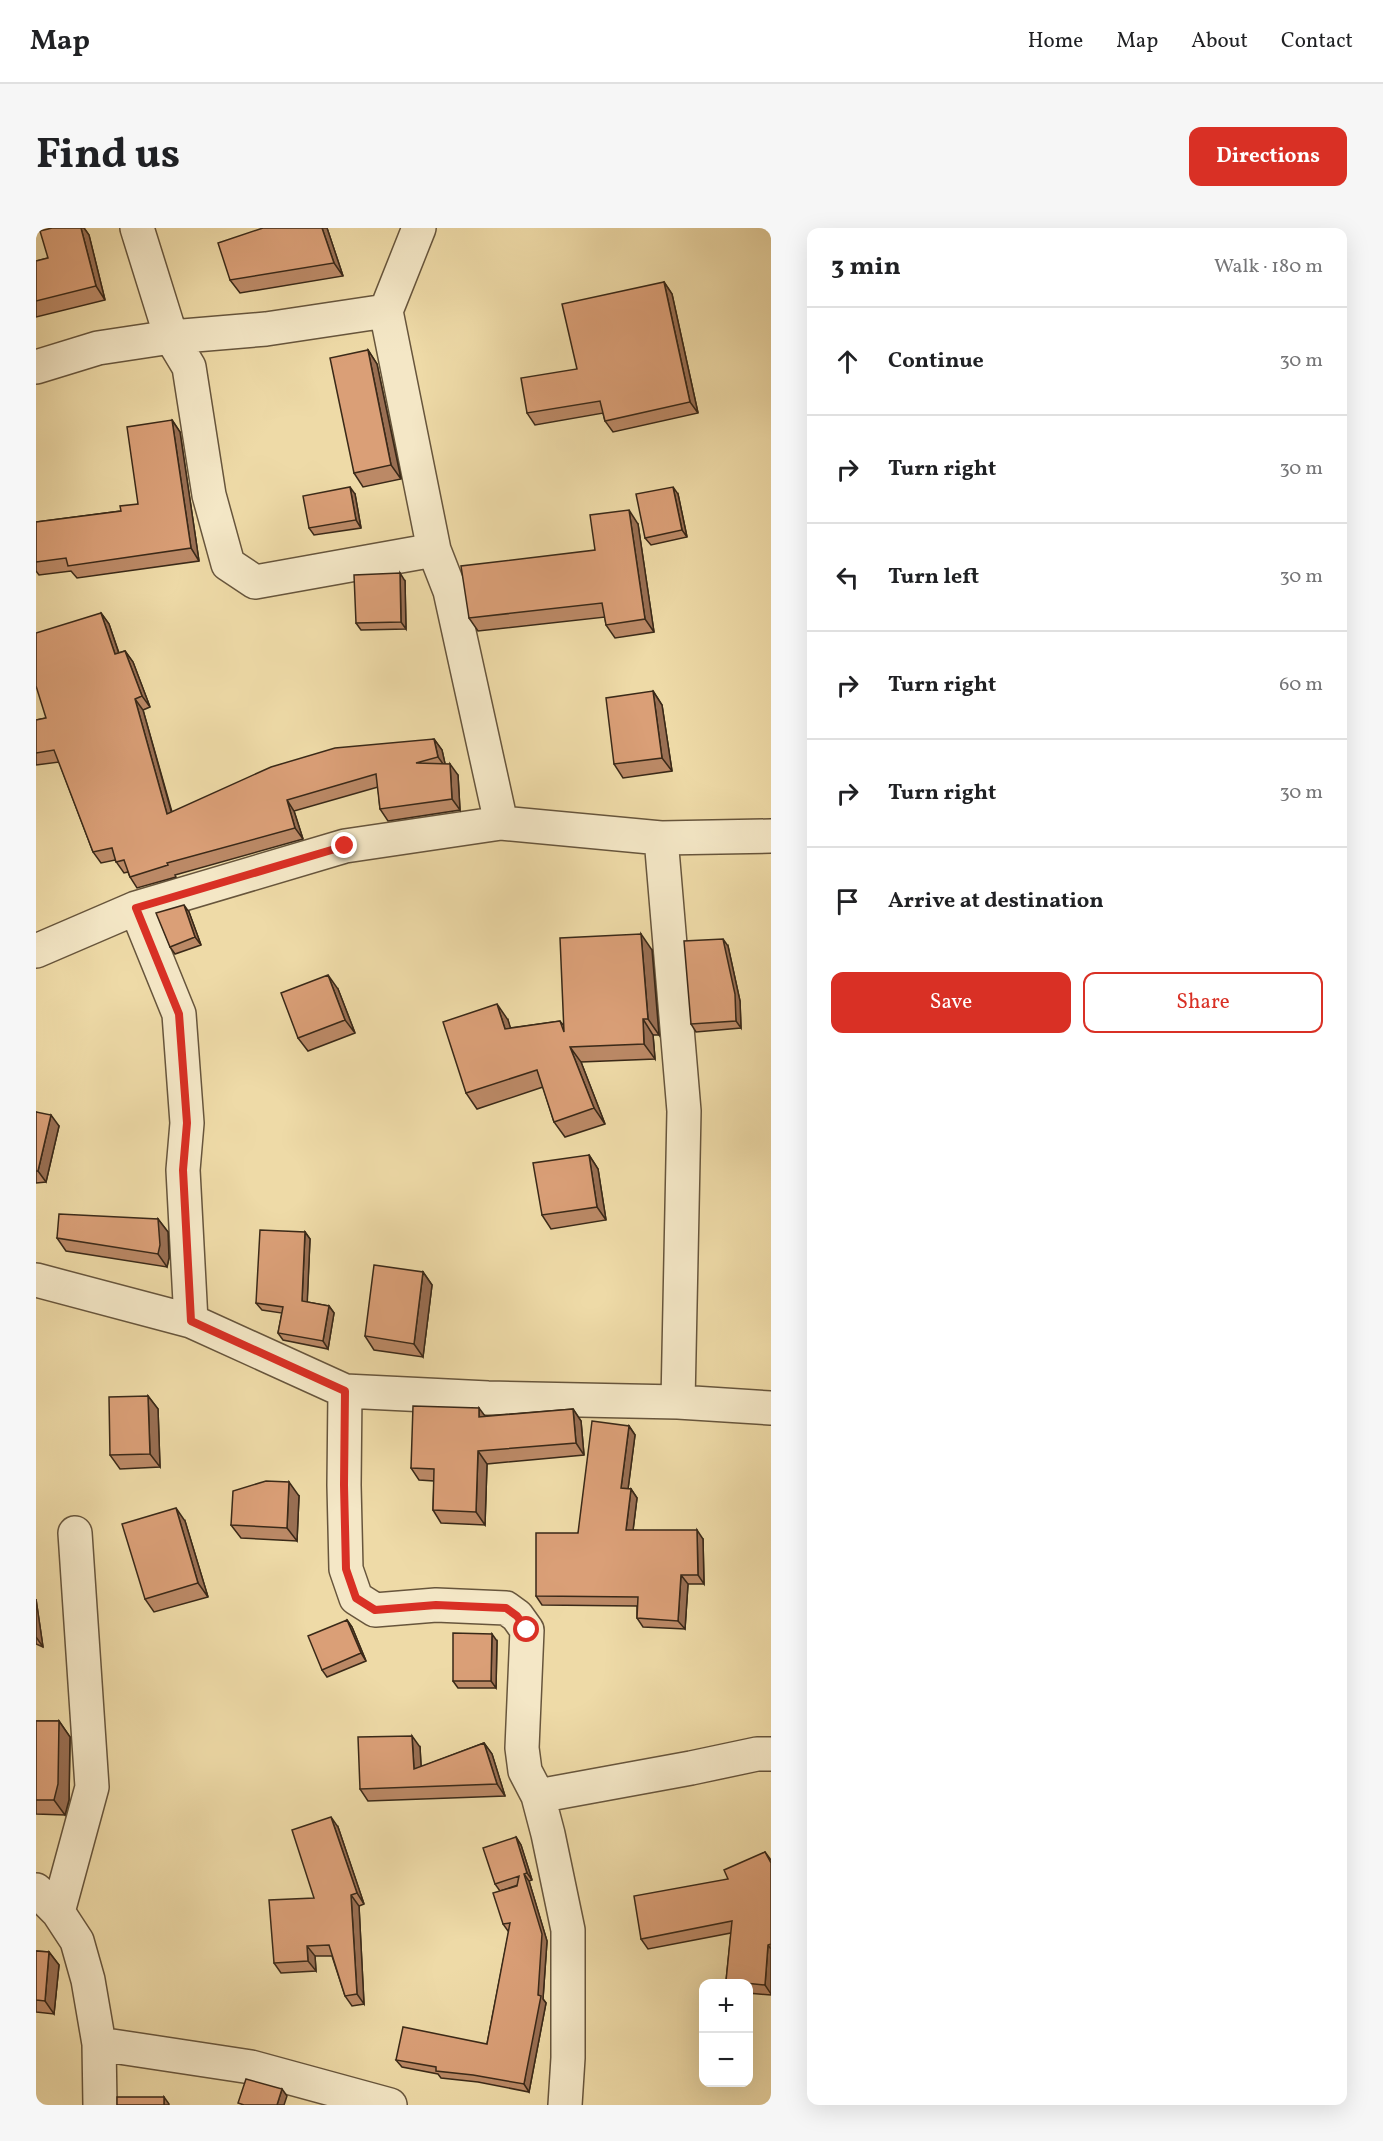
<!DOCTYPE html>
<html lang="en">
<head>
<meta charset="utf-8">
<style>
	body { margin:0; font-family:Vollkorn,serif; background:#f6f6f6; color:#202124 }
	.controls { position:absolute; right:18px; bottom:18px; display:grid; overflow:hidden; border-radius:12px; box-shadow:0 6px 24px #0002 }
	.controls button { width:54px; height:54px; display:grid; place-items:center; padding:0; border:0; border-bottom:2px solid #e0e0e0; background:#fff; color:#202124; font:30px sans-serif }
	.stop { position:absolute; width:18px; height:18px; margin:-14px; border:4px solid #d93025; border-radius:50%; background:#fff }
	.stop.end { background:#d93025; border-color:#fff; box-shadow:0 2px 6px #0008 }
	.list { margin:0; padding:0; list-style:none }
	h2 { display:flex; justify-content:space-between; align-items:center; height:78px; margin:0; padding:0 24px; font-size:26px }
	h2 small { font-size:20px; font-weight:400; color:#757577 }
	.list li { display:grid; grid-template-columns:39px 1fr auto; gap:18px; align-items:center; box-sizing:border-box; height:108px; padding:0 24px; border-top:2px solid #e0e0e0 }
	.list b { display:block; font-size:22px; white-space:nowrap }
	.list em { font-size:20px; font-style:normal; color:#757577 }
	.actions { display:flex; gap:12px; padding:18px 24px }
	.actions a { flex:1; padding:14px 0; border:2px solid #d93025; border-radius:12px; text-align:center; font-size:21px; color:#d93025 }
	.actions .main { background:#d93025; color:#fff }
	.icon { flex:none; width:33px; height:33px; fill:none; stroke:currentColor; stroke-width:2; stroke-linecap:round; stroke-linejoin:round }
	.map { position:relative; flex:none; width:735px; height:1877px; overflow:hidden; border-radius:12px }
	header { display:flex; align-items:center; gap:36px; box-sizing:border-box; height:84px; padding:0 30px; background:#fff; border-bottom:2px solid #e0e0e0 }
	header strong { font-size:28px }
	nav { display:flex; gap:33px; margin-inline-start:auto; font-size:21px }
	.intro { display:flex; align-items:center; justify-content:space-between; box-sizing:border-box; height:144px; padding:0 36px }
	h1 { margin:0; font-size:42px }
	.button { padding:15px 27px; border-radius:12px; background:#d93025; color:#fff; font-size:21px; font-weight:700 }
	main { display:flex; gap:36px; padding:0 36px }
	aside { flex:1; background:#fff; border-radius:12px; box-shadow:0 6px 24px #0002 }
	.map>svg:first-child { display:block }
</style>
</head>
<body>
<header>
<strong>Map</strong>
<nav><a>Home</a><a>Map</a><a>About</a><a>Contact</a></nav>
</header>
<div class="intro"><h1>Find us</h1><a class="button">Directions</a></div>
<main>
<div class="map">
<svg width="735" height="1877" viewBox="0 0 735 1877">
	<rect width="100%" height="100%" fill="#eedaa7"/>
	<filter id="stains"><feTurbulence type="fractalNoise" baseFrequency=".00333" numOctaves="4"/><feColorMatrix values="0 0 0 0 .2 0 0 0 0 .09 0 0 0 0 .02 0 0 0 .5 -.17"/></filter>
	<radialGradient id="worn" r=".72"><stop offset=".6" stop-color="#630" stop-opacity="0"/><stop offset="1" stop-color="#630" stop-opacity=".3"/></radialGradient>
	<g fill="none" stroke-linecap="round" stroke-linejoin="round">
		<g stroke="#67553c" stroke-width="36">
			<path id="minor" d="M 383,0 L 350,83 L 230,101 L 135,109 L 153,139 L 173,267 L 192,336 L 219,354 L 398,322 L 414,363 L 465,595
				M 350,83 L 398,322
				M 0,139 L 62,120 L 135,109 L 101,0
				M 625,610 L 648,883 L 642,1174
				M 100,680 L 143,786 L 151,895 L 147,942 L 155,1093
				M 0,723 L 100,680 L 309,618 L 465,595 L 625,610 L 735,608
				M 0,1052 L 155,1093 L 309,1163 L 452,1170 L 642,1174 L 735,1180
				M 309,1163 L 308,1257 L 310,1341 L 320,1370 L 339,1382 L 400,1377 L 470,1380 L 481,1388 L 491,1402 L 486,1520 L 489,1543 L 502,1568 L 655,1540 L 721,1526 L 735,1526
				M 502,1568 L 512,1606 L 532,1702 L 532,1830 L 529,1877
				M 0,1662 L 22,1684 L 41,1713 L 52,1752 L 63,1816 L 64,1877
				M 22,1684 L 56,1559 L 39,1305
				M 63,1816 L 215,1839 L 354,1877"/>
		</g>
		<use href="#minor" stroke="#f4e7c6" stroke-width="33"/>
	</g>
	<path fill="#bb8966" stroke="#3a2918" stroke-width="1.5" d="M 16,0 L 48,0 L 53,7 L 69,72 L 0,89 L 0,33 L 12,30 Z
		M 291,0 L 307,48 L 204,65 L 194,52 Z
		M 628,54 L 636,66 L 662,185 L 577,204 L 569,193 L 567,185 L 499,197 L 491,185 L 541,141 Z
		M 332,122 L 341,136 L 365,251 L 327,259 L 318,245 Z
		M 136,192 L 144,204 L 163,333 L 41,350 L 35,343 L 3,347 L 0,343 L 0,294 L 85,283 L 102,276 Z
		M 319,266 L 325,300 L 278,307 L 273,300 Z
		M 642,266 L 651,309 L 615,317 L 609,310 Z
		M 602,296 L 618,404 L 579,410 L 570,397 L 569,389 L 442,403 L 433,390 L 559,322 Z
		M 369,353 L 370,401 L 325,402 L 320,395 Z
		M 65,385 L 73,396 L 83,425 L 89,423 L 97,434 L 114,479 L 107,482 L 136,584 L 398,511 L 406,522 L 409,536 L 422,547 L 424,582 L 352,593 L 344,581 L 342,559 L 258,583 L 267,611 L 139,647 L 140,649 L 101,660 L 94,649 L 92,644 L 88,645 L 79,632 L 65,635 L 57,624 L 23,534 L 0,537 L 0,492 L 10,490 Z
		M 617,463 L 626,477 L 636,543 L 587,550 L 578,536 Z
		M 153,684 L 165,717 L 139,726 L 134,719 Z
		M 692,718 L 704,773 L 705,800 L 660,804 L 655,796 Z
		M 616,722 L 623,807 L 617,807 L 619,831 L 545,834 L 569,896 L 529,909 L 518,894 L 507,859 L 441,881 L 430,865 L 472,792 L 474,800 L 524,793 L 528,798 Z
		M 302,761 L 319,805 L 272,823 L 262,810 Z
		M 0,884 L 23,898 L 10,954 L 0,955 Z
		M 553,927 L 562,941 L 570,992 L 515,1001 L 506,987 Z
		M 122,991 L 132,1004 L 133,1030 L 131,1039 L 30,1023 L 21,1010 Z
		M 269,1004 L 274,1011 L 271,1074 L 293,1078 L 298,1085 L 292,1121 L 247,1112 L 242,1105 L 246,1085 L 226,1082 L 220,1075 Z
		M 387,1044 L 396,1057 L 387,1129 L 338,1122 L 329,1108 Z
		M 112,1168 L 122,1181 L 124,1239 L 84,1241 L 74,1227 Z
		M 537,1181 L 545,1193 L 548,1227 L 451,1236 L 449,1297 L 405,1295 L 397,1282 L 398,1253 L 383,1252 L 375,1240 L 449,1188 Z
		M 593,1198 L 599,1207 L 592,1261 L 595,1261 L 601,1270 L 597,1302 L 667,1311 L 668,1356 L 652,1356 L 649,1401 L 607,1399 L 601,1390 L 601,1378 L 506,1377 L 500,1368 L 542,1305 Z
		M 263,1268 L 261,1313 L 205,1310 L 195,1297 Z
		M 149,1293 L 172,1369 L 118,1384 L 109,1371 Z
		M 0,1371 L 7,1419 L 0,1416 Z
		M 311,1392 L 316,1399 L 330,1433 L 291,1449 L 286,1442 Z
		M 461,1413 L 460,1460 L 422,1460 L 417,1453 Z
		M 0,1493 L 23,1493 L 34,1509 L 33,1572 L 29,1587 L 0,1586 Z
		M 448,1515 L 456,1526 L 469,1568 L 332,1573 L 324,1561 L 384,1519 L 385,1539 Z
		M 302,1599 L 328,1676 L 323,1678 L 328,1776 L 316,1778 L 309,1768 L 296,1728 L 279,1728 L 280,1743 L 245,1745 L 238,1735 L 278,1670 Z
		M 480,1609 L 485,1617 L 496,1652 L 493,1653 L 511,1713 L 507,1771 L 510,1775 L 493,1864 L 442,1854 L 405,1850 L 402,1846 L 366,1839 L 360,1832 L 451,1816 L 473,1703 L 472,1703 L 467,1696 L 482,1657 L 464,1663 L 459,1656 Z
		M 729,1624 L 735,1632 L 735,1767 L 712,1765 L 712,1755 L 692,1755 L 690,1753 L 695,1705 L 612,1721 L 605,1711 L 692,1651 Z
		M 0,1723 L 13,1724 L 23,1737 L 18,1786 L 0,1784 Z"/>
	<path fill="#996f53" stroke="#3a2918" stroke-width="1.5" d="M 45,0 L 48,0 L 53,7 L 69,72 L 60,58 Z
		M 286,0 L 291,0 L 307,48 L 298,35 Z
		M 628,54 L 636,66 L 662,185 L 654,174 Z
		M 332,122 L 341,136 L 365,251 L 355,237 Z
		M 136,192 L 144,204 L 163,333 L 155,320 Z
		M 314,259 L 319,266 L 325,300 L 320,292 Z
		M 637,259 L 642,266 L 651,309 L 646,302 Z
		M 593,282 L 602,296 L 618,404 L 609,391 Z
		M 364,345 L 369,353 L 370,401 L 365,394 Z
		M 65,385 L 73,396 L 87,438 L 79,426 Z
		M 89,423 L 97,434 L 114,479 L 106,468 Z
		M 617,463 L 626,477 L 636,543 L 626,530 Z
		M 99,471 L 107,482 L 139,597 L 131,586 Z
		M 398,511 L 406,522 L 410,540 L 402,529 Z
		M 414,536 L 422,547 L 424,582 L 416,571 Z
		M 251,572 L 258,583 L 267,611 L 259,600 Z
		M 148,677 L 153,684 L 165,717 L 159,709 Z
		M 605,706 L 616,722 L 623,807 L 612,791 Z
		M 687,711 L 692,718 L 704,773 L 705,800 L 700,793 Z
		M 292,747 L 302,761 L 319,805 L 309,792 Z
		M 461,776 L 472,792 L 480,817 L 469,801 Z
		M 607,791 L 617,807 L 619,831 L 608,816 Z
		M 534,819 L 545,834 L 569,896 L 558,880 Z
		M 15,887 L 23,898 L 10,954 L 2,943 Z
		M 553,927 L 562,941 L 570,992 L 561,979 Z
		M 122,991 L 132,1004 L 133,1030 L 131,1039 L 122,1026 Z
		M 269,1004 L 274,1011 L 271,1080 L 266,1073 Z
		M 387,1044 L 396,1057 L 387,1129 L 378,1116 Z
		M 293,1078 L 298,1085 L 292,1121 L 287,1113 Z
		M 112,1168 L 122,1181 L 124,1239 L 114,1226 Z
		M 443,1180 L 452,1192 L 443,1189 Z
		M 537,1181 L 545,1193 L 548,1227 L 540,1215 Z
		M 593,1198 L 599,1207 L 591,1269 L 585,1260 Z
		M 442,1223 L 451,1236 L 449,1297 L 440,1284 Z
		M 253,1254 L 263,1268 L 261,1313 L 251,1300 Z
		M 595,1261 L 601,1270 L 596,1311 L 590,1302 Z
		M 140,1280 L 149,1293 L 172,1369 L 162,1355 Z
		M 661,1302 L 667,1311 L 668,1356 L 662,1347 Z
		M 645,1347 L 652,1356 L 649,1401 L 642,1393 Z
		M 0,1371 L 7,1419 L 0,1409 Z
		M 311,1392 L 316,1399 L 330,1433 L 325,1425 Z
		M 456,1406 L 461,1413 L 460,1460 L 455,1453 Z
		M 23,1493 L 34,1509 L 33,1572 L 29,1587 L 18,1572 Z
		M 376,1508 L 384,1519 L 386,1553 L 378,1541 Z
		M 448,1515 L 456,1526 L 469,1568 L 461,1556 Z
		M 295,1589 L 302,1599 L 328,1676 L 321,1665 Z
		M 480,1609 L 485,1617 L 496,1652 L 491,1645 Z
		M 488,1646 L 493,1653 L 511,1713 L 507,1771 L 510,1775 L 493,1864 L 488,1856 L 502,1767 Z
		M 315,1667 L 323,1678 L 328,1776 L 321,1766 Z
		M 732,1717 L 735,1721 L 735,1766 L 729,1757 Z
		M 271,1718 L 279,1728 L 280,1743 L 272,1733 Z
		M 13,1724 L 23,1737 L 18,1786 L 9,1773 Z
		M 246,1861 L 251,1868 L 248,1877 L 241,1877 Z
		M 128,1869 L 133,1876 L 133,1877 L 128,1877 Z"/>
	<path fill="#da9f77" stroke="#3a2918" stroke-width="1.5" d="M 16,0 L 45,0 L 60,58 L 0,73 L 0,33 L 12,30 L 4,3 Z
		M 227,0 L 286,0 L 298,35 L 194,52 L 182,15 Z
		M 628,54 L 654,174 L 569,193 L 564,173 L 491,185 L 485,150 L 541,141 L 526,76 Z
		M 332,122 L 355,237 L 318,245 L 294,130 Z
		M 136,192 L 155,320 L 32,338 L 30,330 L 0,334 L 0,294 L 85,283 L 84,278 L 102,276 L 91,199 Z
		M 314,259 L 320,292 L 273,300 L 267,268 Z
		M 637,259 L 646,302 L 609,310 L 600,266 Z
		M 593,282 L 609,391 L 570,397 L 566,375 L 433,390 L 425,338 L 559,322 L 554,287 Z
		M 364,345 L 365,394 L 320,395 L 318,347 Z
		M 65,385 L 79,426 L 89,423 L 106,468 L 99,471 L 131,586 L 235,539 L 299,520 L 398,511 L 402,529 L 380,535 L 414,536 L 416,571 L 344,581 L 340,546 L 251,572 L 259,600 L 131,635 L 132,637 L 94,649 L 88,632 L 80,634 L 76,620 L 57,624 L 18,522 L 0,525 L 0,492 L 10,490 L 0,458 L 0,405 Z
		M 617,463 L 626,530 L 578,536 L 570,470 Z
		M 148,677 L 159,709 L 134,719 L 120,685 Z
		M 605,706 L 612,791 L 607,791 L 608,816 L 534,819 L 558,880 L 518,894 L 501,842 L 430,865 L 407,794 L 461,776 L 469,801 L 524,793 L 528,804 L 524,710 Z
		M 687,711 L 699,766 L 700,793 L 655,796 L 648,713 Z
		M 292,747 L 309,792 L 262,810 L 245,765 Z
		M 0,884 L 15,887 L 2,943 L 0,943 Z
		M 553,927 L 561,979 L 506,987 L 497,935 Z
		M 23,986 L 122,991 L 124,1017 L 122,1026 L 21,1010 Z
		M 224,1002 L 269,1004 L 266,1073 L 293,1078 L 287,1113 L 242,1105 L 247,1079 L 220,1075 Z
		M 338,1037 L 387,1044 L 378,1116 L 329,1108 Z
		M 112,1168 L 114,1226 L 74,1227 L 73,1169 Z
		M 377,1178 L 443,1180 L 443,1189 L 537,1181 L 540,1215 L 442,1223 L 440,1284 L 397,1282 L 398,1241 L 375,1240 Z
		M 556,1193 L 593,1198 L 585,1260 L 595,1261 L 590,1302 L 661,1302 L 662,1347 L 645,1347 L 642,1393 L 601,1390 L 602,1369 L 500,1368 L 500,1305 L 542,1305 Z
		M 230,1253 L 253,1254 L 251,1300 L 195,1297 L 197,1263 Z
		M 140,1280 L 162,1355 L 109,1371 L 86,1296 Z
		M 311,1392 L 325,1425 L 286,1442 L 272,1408 Z
		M 417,1405 L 456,1406 L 455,1453 L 417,1453 Z
		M 0,1493 L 23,1493 L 22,1556 L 18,1572 L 0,1572 Z
		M 376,1508 L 378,1541 L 448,1515 L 461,1556 L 324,1561 L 322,1509 Z
		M 295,1589 L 321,1665 L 315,1667 L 321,1766 L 309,1768 L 293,1717 L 271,1718 L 272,1733 L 238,1735 L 233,1672 L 278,1670 L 256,1602 Z
		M 480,1609 L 491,1645 L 488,1646 L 506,1706 L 502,1767 L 505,1768 L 488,1856 L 437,1847 L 400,1843 L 400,1839 L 360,1832 L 367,1799 L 451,1816 L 474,1695 L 467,1696 L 457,1665 L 481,1658 L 483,1648 L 459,1656 L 447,1620 Z
		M 729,1624 L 735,1635 L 735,1716 L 732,1717 L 729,1757 L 690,1753 L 696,1693 L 605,1711 L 598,1668 L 692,1651 L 688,1642 Z
		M 0,1723 L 13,1724 L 9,1773 L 0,1772 Z
		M 210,1851 L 246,1861 L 241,1877 L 208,1877 L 202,1875 Z
		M 81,1869 L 128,1869 L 128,1877 L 81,1877 Z"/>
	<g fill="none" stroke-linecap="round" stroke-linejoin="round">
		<path stroke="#d93025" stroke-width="8" d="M 309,618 L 100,680 L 143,786 L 151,895 L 147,942 L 155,1093 L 309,1163 L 308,1257 L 310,1341 L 320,1370 L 339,1382 L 400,1377 L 470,1380 L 481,1388 L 491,1402"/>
	</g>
	<rect width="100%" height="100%" filter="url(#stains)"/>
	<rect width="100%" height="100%" fill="url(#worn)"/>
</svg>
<div class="controls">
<button>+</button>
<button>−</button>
</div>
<div class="stop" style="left:491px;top:1402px"></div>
<div class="stop end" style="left:309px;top:618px"></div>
</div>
<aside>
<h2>3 min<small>Walk · 180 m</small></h2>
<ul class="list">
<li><svg class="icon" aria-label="ahead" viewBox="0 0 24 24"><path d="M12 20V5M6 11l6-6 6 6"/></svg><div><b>Continue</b></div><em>30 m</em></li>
<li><svg class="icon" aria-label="right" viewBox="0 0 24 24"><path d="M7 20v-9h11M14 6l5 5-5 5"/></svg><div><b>Turn right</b></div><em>30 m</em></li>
<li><svg class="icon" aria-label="left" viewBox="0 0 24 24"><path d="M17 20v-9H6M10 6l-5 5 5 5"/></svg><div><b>Turn left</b></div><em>30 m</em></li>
<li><svg class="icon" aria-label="right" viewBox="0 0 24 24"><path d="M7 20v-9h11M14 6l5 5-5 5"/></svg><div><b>Turn right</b></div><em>60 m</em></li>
<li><svg class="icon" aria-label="right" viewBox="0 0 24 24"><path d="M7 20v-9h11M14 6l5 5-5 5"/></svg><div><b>Turn right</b></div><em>30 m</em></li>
<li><svg class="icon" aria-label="arrive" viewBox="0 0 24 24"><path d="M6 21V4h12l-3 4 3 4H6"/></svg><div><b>Arrive at destination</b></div></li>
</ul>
<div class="actions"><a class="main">Save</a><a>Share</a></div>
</aside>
</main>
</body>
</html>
